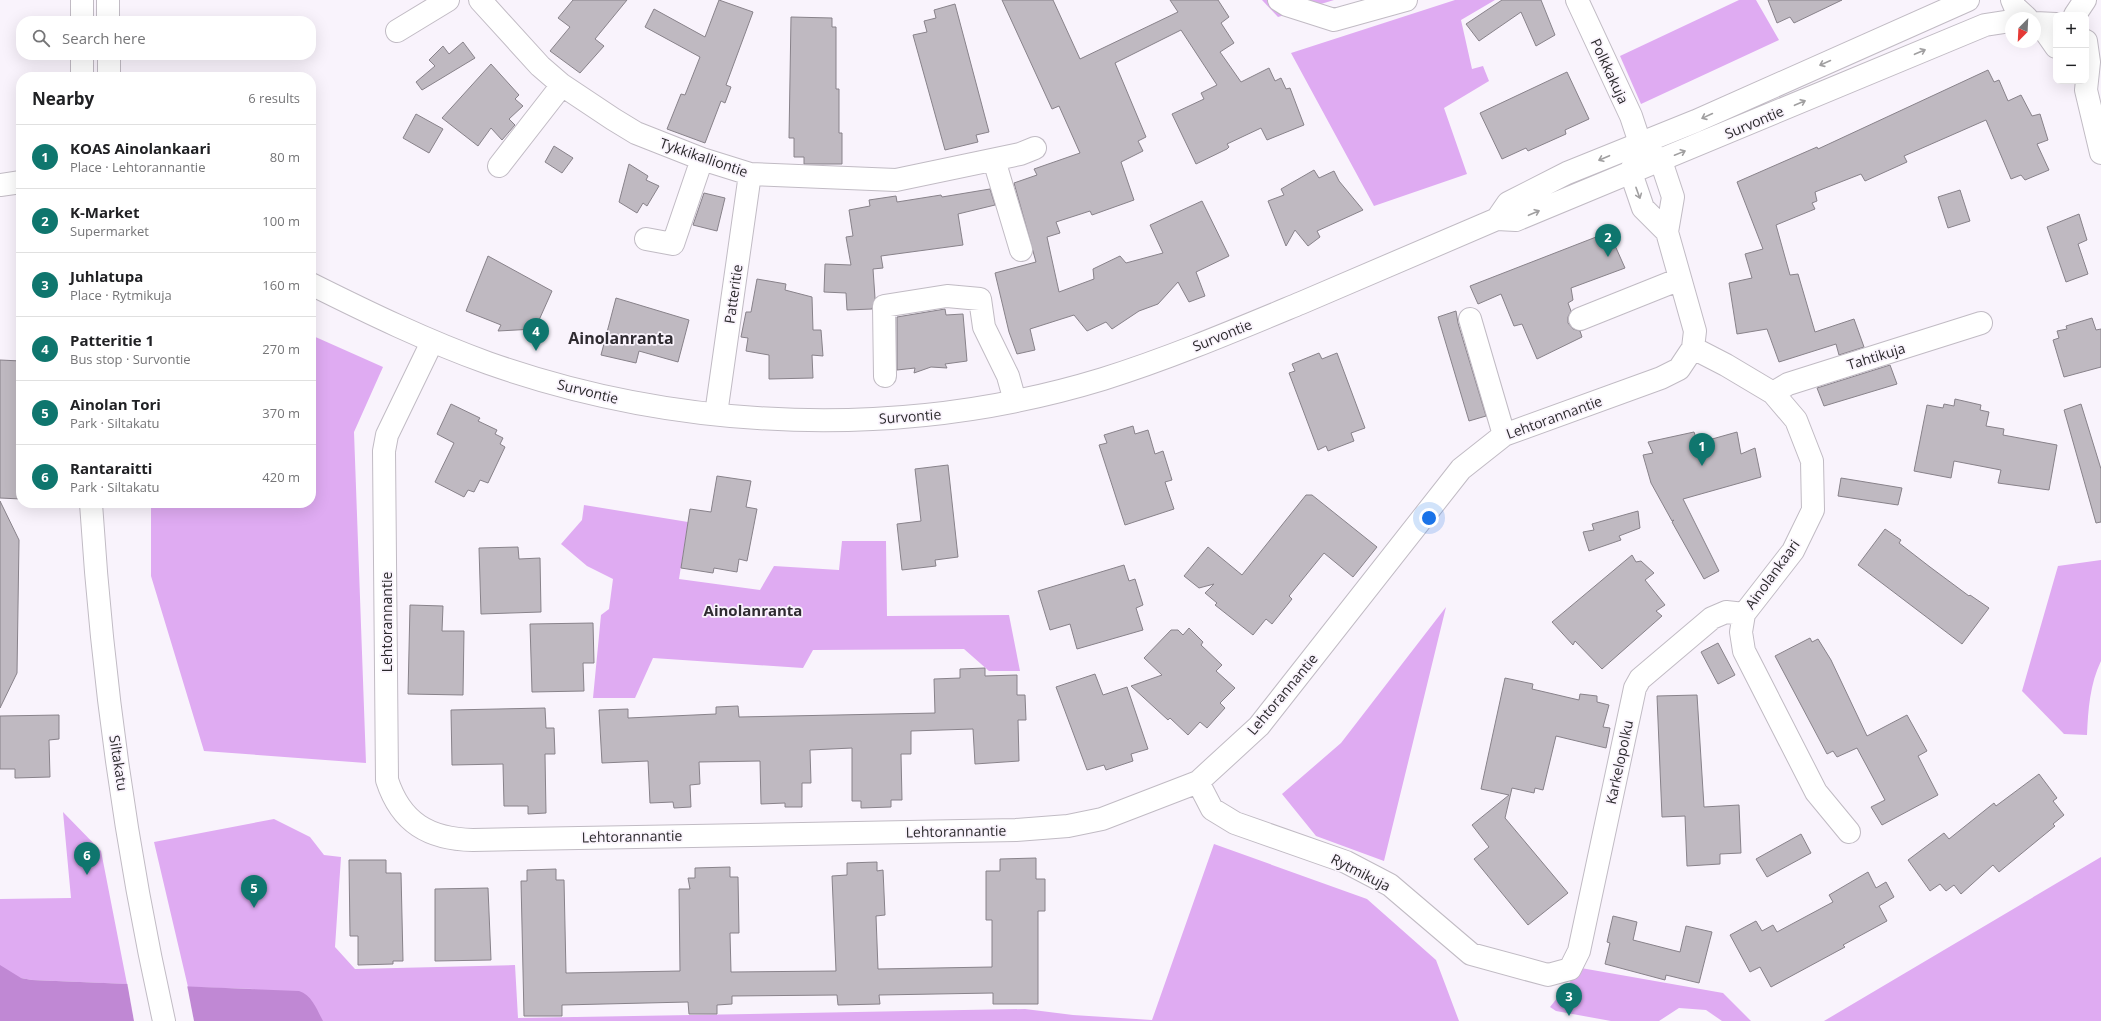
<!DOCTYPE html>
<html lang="en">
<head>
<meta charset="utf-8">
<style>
	body { margin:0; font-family:"Open Sans",sans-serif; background:#f2f2f2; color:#202124 }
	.controls { position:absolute; right:12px; top:12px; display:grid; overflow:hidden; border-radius:8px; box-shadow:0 4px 16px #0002 }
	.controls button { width:36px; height:36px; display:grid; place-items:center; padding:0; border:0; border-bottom:1px solid #e0e0e0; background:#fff; color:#202124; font:20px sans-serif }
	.compass { position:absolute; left:2005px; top:12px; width:36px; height:36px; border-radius:50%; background:#fff; box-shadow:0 4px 16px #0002; rotate:204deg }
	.you { position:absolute; left:1429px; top:518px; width:14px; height:14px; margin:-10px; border:3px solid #fff; border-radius:50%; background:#1a73e8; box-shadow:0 0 0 6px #1a73e833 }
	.badge { display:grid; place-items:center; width:26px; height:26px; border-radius:50%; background:#0f766e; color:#fff; font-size:13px; font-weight:700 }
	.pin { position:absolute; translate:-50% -33px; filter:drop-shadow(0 1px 2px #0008) }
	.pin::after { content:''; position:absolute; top:21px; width:14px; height:12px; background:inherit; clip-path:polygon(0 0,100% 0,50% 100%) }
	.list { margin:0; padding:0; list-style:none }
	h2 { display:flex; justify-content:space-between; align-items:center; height:52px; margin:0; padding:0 16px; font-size:17px }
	h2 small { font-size:13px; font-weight:400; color:#757577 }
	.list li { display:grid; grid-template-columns:26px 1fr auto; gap:12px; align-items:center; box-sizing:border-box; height:64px; padding:0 16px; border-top:1px solid #e0e0e0 }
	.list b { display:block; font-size:15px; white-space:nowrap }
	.list p { margin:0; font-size:13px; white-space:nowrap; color:#757577 }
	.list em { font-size:13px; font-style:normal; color:#757577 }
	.icon { flex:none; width:22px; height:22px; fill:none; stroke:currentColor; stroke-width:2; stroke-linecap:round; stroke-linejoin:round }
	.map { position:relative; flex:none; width:2101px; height:1021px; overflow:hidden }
	.search { position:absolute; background:#fff; box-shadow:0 4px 16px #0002; left:16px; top:16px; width:300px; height:44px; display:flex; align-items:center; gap:10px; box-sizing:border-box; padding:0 14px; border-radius:16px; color:#757577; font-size:15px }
	.panel { position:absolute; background:#fff; box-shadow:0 4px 16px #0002; left:16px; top:72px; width:300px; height:436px; border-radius:16px }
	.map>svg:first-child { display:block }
</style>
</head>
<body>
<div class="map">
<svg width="2101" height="1021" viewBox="0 0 2101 1021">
	<rect width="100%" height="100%" fill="#f9f3fc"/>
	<path fill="#dfabf2" d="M 1262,0 L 1334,0 L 1278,17 Z
		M 1455,0 L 1495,0 L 1461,20 L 1472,69 L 1483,66 L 1489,81 L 1444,108 L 1467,174 L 1374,206 L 1291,53 Z
		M 1739,0 L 1756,0 L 1779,40 L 1641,104 L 1620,56 Z
		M 311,335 L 383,367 L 354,432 L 366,763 L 204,751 L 151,576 L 151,503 L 311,503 Z
		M 584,505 L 688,522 L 679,579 L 760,590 L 774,566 L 839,570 L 842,541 L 886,541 L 887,616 L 1009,615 L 1020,671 L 989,671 L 964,649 L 813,650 L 803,668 L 653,658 L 635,698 L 593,698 L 601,615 L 609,609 L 613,579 L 587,566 L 561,544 L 582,520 Z
		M 2101,560 L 2101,661 C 2090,684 2088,709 2087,735 L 2064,734 L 2022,691 L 2058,566 Z
		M 1446,607 L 1384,861 L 1316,836 L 1282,794 L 1341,743 Z
		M 63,812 L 101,851 L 127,984 L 32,980 L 21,978 L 0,1013 L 0,899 L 71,898 Z
		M 274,819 L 310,837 L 324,855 L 341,857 L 335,947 L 355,969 L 515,965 L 518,1018 L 1025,1009 L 1073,1015 L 1152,1020 L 1214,844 L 1367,899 L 1436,960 L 1459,1021 L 283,1021 L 253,989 L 188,987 L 154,842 Z
		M 2101,857 L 2101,1021 L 1824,1021 Z
		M 1581,968 L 1723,993 L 1751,1021 L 1722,1021 L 1706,1010 L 1679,1008 L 1659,1021 L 1611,1021 L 1556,1011 L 1550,1007 Z"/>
	<path fill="#c088d4" d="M 0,965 L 21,978 L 32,980 L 299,991 C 312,995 317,1010 323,1021 L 0,1021 Z"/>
	<path fill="#f9f3fc" d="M 127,982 L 187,985 L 194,1021 L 134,1021 Z"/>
	<path fill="#bfb9c1" stroke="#88828a" d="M 573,0 L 627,0 L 595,39 L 604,46 L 580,73 L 550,51 L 570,27 L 558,18 Z
		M 719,0 L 753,12 L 726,85 L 731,87 L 725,103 L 721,101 L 705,143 L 667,129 L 681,94 L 685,95 L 700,57 L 645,27 L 654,9 L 705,37 Z
		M 1002,0 L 1053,0 L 1080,59 L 1178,12 L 1170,0 L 1218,0 L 1229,17 L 1221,23 L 1234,43 L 1220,52 L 1241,82 L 1269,68 L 1275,81 L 1281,78 L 1286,89 L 1290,88 L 1304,125 L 1267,140 L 1261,128 L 1227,144 L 1229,147 L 1227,149 L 1196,164 L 1172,114 L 1204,99 L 1201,93 L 1217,85 L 1181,30 L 1115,63 L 1146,137 L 1138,141 L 1143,151 L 1121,162 L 1134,200 L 1092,215 L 1090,211 L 1056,222 L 1060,233 L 1047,237 L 1059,292 L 1094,279 L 1093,269 L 1120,256 L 1126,263 L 1163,253 L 1150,225 L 1202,201 L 1229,256 L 1196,272 L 1205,296 L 1189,302 L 1178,282 L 1158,304 L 1139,311 L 1112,329 L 1106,322 L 1087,331 L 1074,315 L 1030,329 L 1035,350 L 1017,354 L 1009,332 L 995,273 L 1036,262 L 1014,183 L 1037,175 L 1034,169 L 1080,153 L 1059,106 L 1052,109 Z
		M 1502,0 L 1541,0 L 1555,35 L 1536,46 L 1521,12 L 1479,41 L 1466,24 Z
		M 1768,0 L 1842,0 L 1794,23 L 1790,17 L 1777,23 Z
		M 955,4 L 989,132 L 976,135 L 978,142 L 945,150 L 913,35 L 927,32 L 924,21 L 936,18 L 934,10 Z
		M 791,17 L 832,18 L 832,27 L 836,27 L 836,89 L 839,89 L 839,133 L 842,133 L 842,164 L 804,164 L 804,157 L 794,157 L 794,138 L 789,138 Z
		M 463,42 L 475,58 L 422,90 L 416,82 L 435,66 L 429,60 L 443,46 L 449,54 Z
		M 491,64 L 519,95 L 515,99 L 523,106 L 509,119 L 515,125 L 502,140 L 491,128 L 478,146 L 442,118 Z
		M 1988,70 L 1994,82 L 1999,80 L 2008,101 L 2021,95 L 2032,116 L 2040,114 L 2048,140 L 2037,144 L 2049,170 L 2025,180 L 2021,175 L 2011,179 L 1986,120 L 1904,156 L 1907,162 L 1865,181 L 1861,174 L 1815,192 L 1817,201 L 1812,203 L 1815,209 L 1776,225 L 1790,275 L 1798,274 L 1815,332 L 1854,319 L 1864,347 L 1839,355 L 1836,344 L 1779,362 L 1767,329 L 1737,334 L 1729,283 L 1752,278 L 1745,254 L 1763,249 L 1737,182 L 1817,147 L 1818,149 Z
		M 1567,72 L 1589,119 L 1565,130 L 1566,134 L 1528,151 L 1526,148 L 1502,159 L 1480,113 Z
		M 416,114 L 443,129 L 429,153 L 403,138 Z
		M 554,146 L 573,158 L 562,173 L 545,162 Z
		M 629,164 L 648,176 L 646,180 L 659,186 L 647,206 L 643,203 L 637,213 L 619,202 Z
		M 1314,170 L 1319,178 L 1334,171 L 1339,181 L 1363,210 L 1317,231 L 1320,237 L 1308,246 L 1295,230 L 1286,246 L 1268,201 L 1284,195 L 1281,189 Z
		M 990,189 L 995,205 L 958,214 L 963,245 L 881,256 L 883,268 L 873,269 L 875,298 L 872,309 L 847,310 L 846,293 L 824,292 L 825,264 L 851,265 L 846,237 L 853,236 L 849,210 L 870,206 L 869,200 L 896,196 L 897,202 L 941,195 L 942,197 Z
		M 1960,190 L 1970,221 L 1948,228 L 1938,197 Z
		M 704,193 L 725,198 L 717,231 L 693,225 Z
		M 2079,214 L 2087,240 L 2078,244 L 2088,274 L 2066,282 L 2047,227 Z
		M 1609,232 L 1625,268 L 1571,288 L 1573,300 L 1568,303 L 1571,311 L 1568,317 L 1568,323 L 1573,329 L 1580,331 L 1582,337 L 1537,359 L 1522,324 L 1514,326 L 1501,294 L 1478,304 L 1470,286 Z
		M 488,256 L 552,291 L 535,329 L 498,331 L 501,325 L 466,311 Z
		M 757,279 L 786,284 L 785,290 L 812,297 L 813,330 L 821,330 L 823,356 L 812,355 L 813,378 L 769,379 L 769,355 L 746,351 L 748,338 L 741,337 L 746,312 L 751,312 Z
		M 616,298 L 689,320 L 678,362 L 639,351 L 636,363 L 601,355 Z
		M 945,309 L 946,315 L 963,314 L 967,361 L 945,364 L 947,368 L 931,367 L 914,373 L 915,368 L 897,370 L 897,317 Z
		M 1456,311 L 1458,323 L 1486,416 L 1469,421 L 1438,317 Z
		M 2092,318 L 2096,330 L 2101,329 L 2101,367 L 2064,377 L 2053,340 L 2059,338 L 2057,331 L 2067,329 L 2066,326 Z
		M 1319,353 L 1322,359 L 1337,353 L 1365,428 L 1351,433 L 1354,441 L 1328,451 L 1326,446 L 1318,450 L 1289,373 L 1295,371 L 1292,364 Z
		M 0,360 L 21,361 L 21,499 L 0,498 Z
		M 1890,365 L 1897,384 L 1824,406 L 1817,388 Z
		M 1955,399 L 1981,405 L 1980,410 L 1989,412 L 1986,426 L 2004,429 L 2003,435 L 2057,445 L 2049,490 L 1998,483 L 2001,470 L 1954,461 L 1951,478 L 1914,471 L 1927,405 L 1943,408 L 1944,404 L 1954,406 Z
		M 451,404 L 480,418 L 478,421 L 497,430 L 495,434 L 503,438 L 500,444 L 505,447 L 488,483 L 480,480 L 474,492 L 468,490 L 464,497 L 435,482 L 454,443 L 437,434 Z
		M 2081,404 L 2101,469 L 2101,522 L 2096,523 L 2064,410 Z
		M 1133,426 L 1135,434 L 1148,430 L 1155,454 L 1163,451 L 1172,480 L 1165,482 L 1174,509 L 1125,525 L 1099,445 L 1107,443 L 1104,435 Z
		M 1694,432 L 1698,443 L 1737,432 L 1741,454 L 1755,448 L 1761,477 L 1683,499 L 1719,571 L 1704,579 L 1672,522 L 1674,520 L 1672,521 L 1651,483 L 1643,455 L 1653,453 L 1648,442 Z
		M 948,465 L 958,557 L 935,560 L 936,566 L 902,570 L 897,524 L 921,521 L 915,469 Z
		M 717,476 L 751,481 L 746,507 L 757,509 L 747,561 L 739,559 L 737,572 L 714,568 L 713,573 L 681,568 L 690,509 L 711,512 Z
		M 1841,478 L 1902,488 L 1898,505 L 1838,496 Z
		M 1306,495 L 1312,495 L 1377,547 L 1353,577 L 1324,553 L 1289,596 L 1292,599 L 1272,624 L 1266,619 L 1253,635 L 1215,605 L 1217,603 L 1205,593 L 1214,584 L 1199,588 L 1184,576 L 1208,547 L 1242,575 Z
		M 0,501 L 19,540 L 17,673 L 0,708 Z
		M 1638,511 L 1640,528 L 1619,536 L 1621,540 L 1589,551 L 1583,532 L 1594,530 L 1592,524 Z
		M 1885,529 L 1901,540 L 1899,543 L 1930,567 L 1969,596 L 1970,595 L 1989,608 L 1962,644 L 1858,565 Z
		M 518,547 L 519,559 L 540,558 L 541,612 L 481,614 L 479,548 Z
		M 1632,555 L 1636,562 L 1641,561 L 1654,573 L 1645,580 L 1665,605 L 1656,611 L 1662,616 L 1602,669 L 1575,641 L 1573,645 L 1552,622 Z
		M 1124,565 L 1129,581 L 1135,579 L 1143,605 L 1136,608 L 1143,630 L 1077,649 L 1070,624 L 1050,630 L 1038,591 Z
		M 410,605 L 443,606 L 442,631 L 464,631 L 463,695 L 408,694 Z
		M 593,623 L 594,663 L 583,663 L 584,691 L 532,692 L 530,624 Z
		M 1189,628 L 1203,642 L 1201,645 L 1222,665 L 1216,671 L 1235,688 L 1220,703 L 1225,708 L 1207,728 L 1200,722 L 1188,735 L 1170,718 L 1168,720 L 1131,686 L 1162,675 L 1144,658 L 1171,630 L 1178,630 L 1183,635 Z
		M 1810,638 L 1812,642 L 1818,639 L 1831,660 L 1867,736 L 1907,715 L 1927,751 L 1918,756 L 1938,795 L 1882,825 L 1871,807 L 1885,800 L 1857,748 L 1837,757 L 1833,751 L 1827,754 L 1775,656 Z
		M 1718,643 L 1735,675 L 1718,684 L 1701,652 Z
		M 985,668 L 985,676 L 1017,675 L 1017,695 L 1025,695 L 1026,720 L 1018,720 L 1019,761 L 975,764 L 973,729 L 911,731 L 911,754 L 901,754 L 902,800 L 891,800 L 891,807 L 861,808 L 861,801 L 852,801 L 852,748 L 810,750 L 811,783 L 802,783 L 802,807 L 785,807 L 785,803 L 761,804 L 760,761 L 699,762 L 700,784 L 690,785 L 691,807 L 674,808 L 673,802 L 650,803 L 648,761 L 602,763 L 599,710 L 628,709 L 628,718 L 716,714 L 716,707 L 738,706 L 739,717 L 935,713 L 934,679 L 960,678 L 960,669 Z
		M 1095,674 L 1103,695 L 1127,687 L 1148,749 L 1131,754 L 1133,761 L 1106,770 L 1104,765 L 1087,770 L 1056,687 Z
		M 1505,678 L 1533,684 L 1532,689 L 1579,700 L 1580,694 L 1597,696 L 1597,702 L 1609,705 L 1603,727 L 1610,728 L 1606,748 L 1556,736 L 1543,790 L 1535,788 L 1534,793 L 1512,788 L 1505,818 L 1568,893 L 1528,925 L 1474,859 L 1489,847 L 1472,825 L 1509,795 L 1481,789 Z
		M 1697,695 L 1704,807 L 1739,805 L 1741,853 L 1720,854 L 1720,864 L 1687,866 L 1685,816 L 1662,817 L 1657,696 Z
		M 545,708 L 546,728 L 554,728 L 555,754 L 545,754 L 546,813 L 528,814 L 528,806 L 504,806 L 503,764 L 452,765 L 451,710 Z
		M 59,715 L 59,739 L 49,740 L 50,777 L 15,778 L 15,769 L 0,769 L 0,716 Z
		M 2039,774 L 2057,798 L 2053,801 L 2064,815 L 2053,824 L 2055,826 L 1999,872 L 1993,865 L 1961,894 L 1954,885 L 1946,891 L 1940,884 L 1930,891 L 1908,860 L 1944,833 L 1949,839 L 1994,803 L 1996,806 Z
		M 1801,834 L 1811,853 L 1767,877 L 1756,859 Z
		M 1036,858 L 1036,879 L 1045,879 L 1045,911 L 1038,911 L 1038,1004 L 993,1004 L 993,993 L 879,995 L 880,1004 L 838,1005 L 837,995 L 732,996 L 732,1004 L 717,1005 L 717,1014 L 689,1014 L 688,1002 L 562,1005 L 562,1016 L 524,1016 L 521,881 L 527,881 L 527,870 L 556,869 L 556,880 L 564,880 L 566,973 L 680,971 L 679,889 L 690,889 L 688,878 L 695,878 L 695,868 L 730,867 L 730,877 L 738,877 L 739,933 L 730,933 L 731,972 L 836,971 L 832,876 L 847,875 L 847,863 L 877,862 L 877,871 L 883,870 L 885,915 L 876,916 L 878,969 L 992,967 L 992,920 L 986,920 L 986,871 L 1000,871 L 1000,859 Z
		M 349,860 L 386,860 L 386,873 L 401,873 L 403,961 L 393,961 L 393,964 L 358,965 L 358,936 L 350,936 Z
		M 1868,872 L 1876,888 L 1886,882 L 1894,897 L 1879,906 L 1887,921 L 1843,945 L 1845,947 L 1771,987 L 1760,967 L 1750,972 L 1730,935 L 1756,921 L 1762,931 L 1773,925 L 1777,932 L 1833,902 L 1829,895 Z
		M 488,888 L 491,960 L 435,961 L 435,889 Z
		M 1613,916 L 1637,922 L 1633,940 L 1680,952 L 1686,926 L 1712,932 L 1699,983 L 1666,975 L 1665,980 L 1605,964 L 1610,943 L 1607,942 Z"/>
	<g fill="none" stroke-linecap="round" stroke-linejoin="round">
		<g stroke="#c1bbc4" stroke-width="24">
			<path id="minor" d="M 480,0 L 540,66 L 562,85 L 613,119 L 636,133 L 702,159 L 750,174 L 896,180 L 1020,154 L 1035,148
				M 1279,0 L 1287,5 L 1334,20 L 1406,0
				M 1577,0 L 1631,116 L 1640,143
				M 2040,24 L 2056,47
				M 397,31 L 448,0
				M 2086,41 L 2089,62 L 2086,90 L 2101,153
				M 1636,154 L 1631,173 L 1643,208 L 1667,232
				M 994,160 L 1021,250
				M 499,166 L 562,85
				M 0,185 L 21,182
				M 646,239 L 673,244 L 702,159
				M 1470,319 L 1504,435
				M 1580,319 L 1680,279
				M 432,342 L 387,435 L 384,451 L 387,780 C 401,823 429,839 473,840 L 1016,830 L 1068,826 L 1102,819 L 1198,782 L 1259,726 L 1461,469 L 1504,435 L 1661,378 L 1679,369 L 1693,348 L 1695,331 L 1667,232 L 1673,197 L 1661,161 L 1640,143
				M 1693,348 L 1726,365 L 1773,393 L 1796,420 L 1812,461 L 1813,510 L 1793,551 L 1744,614 L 1741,632 L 1744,651 L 1816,792 L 1849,832
				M 885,376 L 884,306 L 947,296 L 980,299 L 984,327 L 1008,376 L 1015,401
				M 1773,393 L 1788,384 L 1981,323
				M 716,414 L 750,174
				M 1198,782 L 1212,809 L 1235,823 L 1346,862 L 1390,885 L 1471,954 L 1548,975 L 1570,969 L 1579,951 L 1635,688 L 1640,679 L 1712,618 L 1726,612 L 1744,614"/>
		</g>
		<g stroke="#c1bbc4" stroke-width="24">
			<path id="major" d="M 82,0 L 82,21
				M 108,0 L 108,21
				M 2012,0 L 2015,7 L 2027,18
				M 2075,15 L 2085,0
				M 2035,23 L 2056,24
				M 82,55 L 82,77
				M 109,55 L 109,77
				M 1497,219 L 1508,203 L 1567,173 L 1696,121 L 1968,0
				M 311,284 C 369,313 427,341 488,363 C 684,432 903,440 1103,379 C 1170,358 1236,330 1301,303 C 1366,275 1431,247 1497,219 L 1516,220 L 1985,25 L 2011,21
				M 91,503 C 102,677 126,851 164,1021"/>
		</g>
		<use href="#minor" stroke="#fff" stroke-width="22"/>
		<use href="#major" stroke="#fff" stroke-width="22"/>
	</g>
	<defs><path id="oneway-shaft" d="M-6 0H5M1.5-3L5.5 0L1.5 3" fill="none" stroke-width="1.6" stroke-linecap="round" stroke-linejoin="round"/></defs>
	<g stroke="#a09fa0">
		<use href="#oneway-shaft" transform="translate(1920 52) rotate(-23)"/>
		<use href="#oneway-shaft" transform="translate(1825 63) rotate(156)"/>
		<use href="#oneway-shaft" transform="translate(1800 103) rotate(-23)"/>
		<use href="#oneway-shaft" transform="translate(1707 116) rotate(155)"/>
		<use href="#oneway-shaft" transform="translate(1680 153) rotate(-22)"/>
		<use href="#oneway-shaft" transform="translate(1604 158) rotate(157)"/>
		<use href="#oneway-shaft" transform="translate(1638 193) rotate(70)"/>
		<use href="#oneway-shaft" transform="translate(1534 213) rotate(-23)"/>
	</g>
	<g text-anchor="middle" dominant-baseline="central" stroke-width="3.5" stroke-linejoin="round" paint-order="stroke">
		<g font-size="14" fill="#2c2a2d" stroke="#f9f3fc">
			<text transform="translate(1610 71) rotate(65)">Polkkakuja</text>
			<text transform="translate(1754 122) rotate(-23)">Survontie</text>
			<text transform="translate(704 157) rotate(19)">Tykkikalliontie</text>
			<text transform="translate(733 294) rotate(-82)">Patteritie</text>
			<text transform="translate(1222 335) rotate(-22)">Survontie</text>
			<text transform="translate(1876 356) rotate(-17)">Tahtikuja</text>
			<text transform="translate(588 391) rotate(14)">Survontie</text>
			<text transform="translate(910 416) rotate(-4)">Survontie</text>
			<text transform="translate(1554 417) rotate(-20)">Lehtorannantie</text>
			<text transform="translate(1772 574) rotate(-54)">Ainolankaari</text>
			<text transform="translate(386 622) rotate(-90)">Lehtorannantie</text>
			<text transform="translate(1282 694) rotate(-50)">Lehtorannantie</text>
			<text transform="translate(1619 762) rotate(-78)">Karkelopolku</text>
			<text transform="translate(119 763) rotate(81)">Siltakatu</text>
			<text transform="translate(956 831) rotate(-1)">Lehtorannantie</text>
			<text transform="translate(632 836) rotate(-1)">Lehtorannantie</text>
			<text transform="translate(1361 872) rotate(27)">Rytmikuja</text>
		</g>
		<g font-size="15" font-weight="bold" fill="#2f2b31" stroke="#f9f3fc">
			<text x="753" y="610">Ainolanranta</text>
		</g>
		<g font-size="16" font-weight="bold" fill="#2f2b31" stroke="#f9f3fc">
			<text x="621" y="338">Ainolanranta</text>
		</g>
	</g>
</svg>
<div class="controls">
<button>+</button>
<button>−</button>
</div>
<svg class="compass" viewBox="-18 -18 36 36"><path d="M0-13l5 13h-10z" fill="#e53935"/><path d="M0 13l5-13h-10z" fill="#757577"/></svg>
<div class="you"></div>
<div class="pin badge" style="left:1702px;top:466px">1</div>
<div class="pin badge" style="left:1608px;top:257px">2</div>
<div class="pin badge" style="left:1569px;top:1016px">3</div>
<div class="pin badge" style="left:536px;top:351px">4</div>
<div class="pin badge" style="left:254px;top:908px">5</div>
<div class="pin badge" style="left:87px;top:875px">6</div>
<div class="search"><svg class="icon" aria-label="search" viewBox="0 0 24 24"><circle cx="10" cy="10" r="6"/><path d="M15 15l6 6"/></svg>Search here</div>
<section class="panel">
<h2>Nearby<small>6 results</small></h2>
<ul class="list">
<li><span class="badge">1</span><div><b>KOAS Ainolankaari</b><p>Place · Lehtorannantie</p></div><em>80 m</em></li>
<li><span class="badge">2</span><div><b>K-Market</b><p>Supermarket</p></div><em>100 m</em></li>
<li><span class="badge">3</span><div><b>Juhlatupa</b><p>Place · Rytmikuja</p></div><em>160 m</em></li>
<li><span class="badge">4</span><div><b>Patteritie 1</b><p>Bus stop · Survontie</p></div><em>270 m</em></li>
<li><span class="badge">5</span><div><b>Ainolan Tori</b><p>Park · Siltakatu</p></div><em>370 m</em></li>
<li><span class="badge">6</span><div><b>Rantaraitti</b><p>Park · Siltakatu</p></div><em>420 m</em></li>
</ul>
</section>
</div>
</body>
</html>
